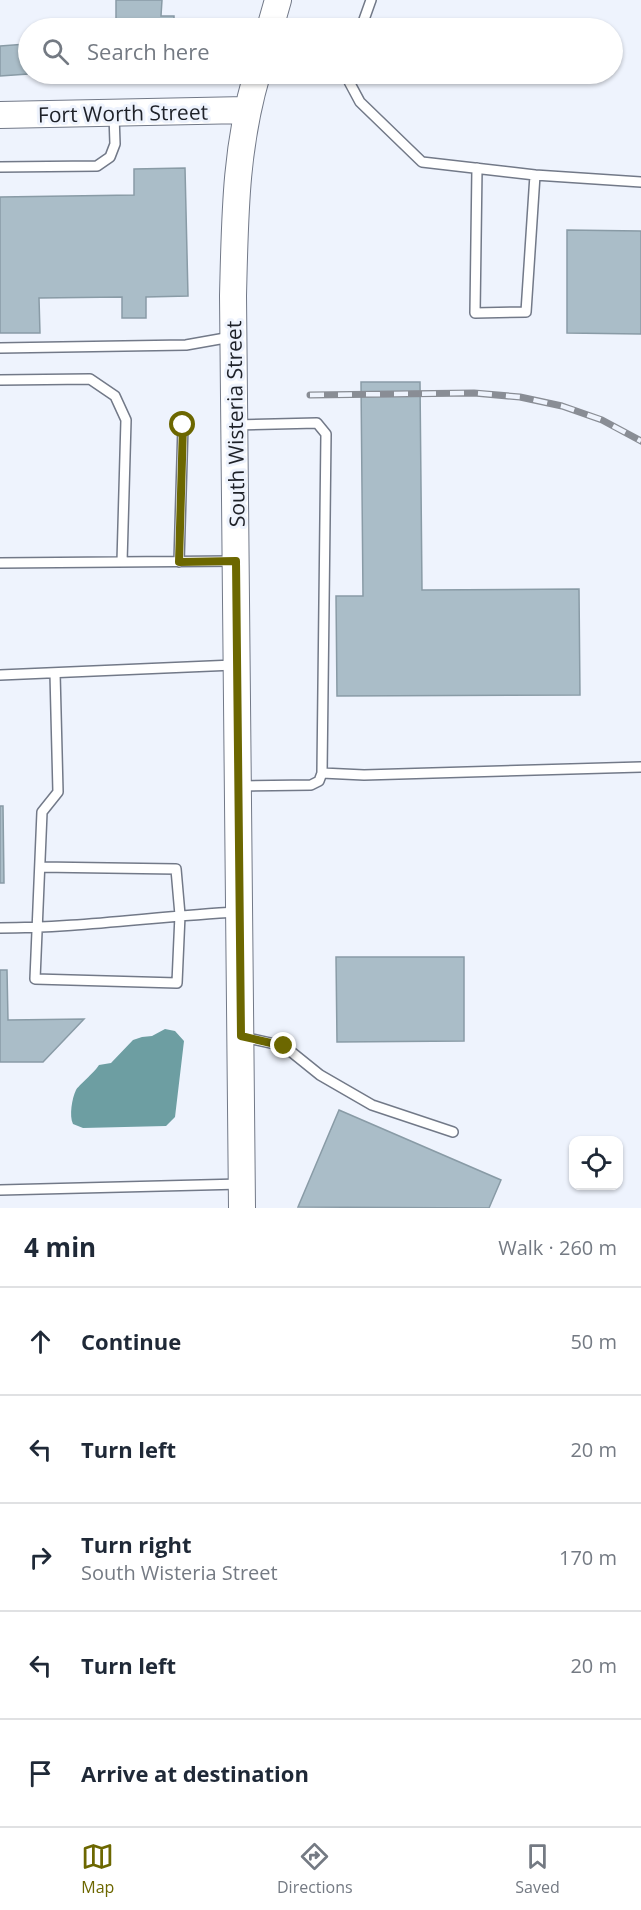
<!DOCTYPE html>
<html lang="en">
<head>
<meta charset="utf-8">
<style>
	body { margin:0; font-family:"Open Sans",sans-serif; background:#f2f2f3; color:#1f2937 }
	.controls { position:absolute; right:18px; bottom:18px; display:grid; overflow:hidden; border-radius:12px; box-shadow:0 2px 4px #0004 }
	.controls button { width:54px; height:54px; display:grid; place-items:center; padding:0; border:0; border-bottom:2px solid #e0e1e3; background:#fff; color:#1f2937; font:30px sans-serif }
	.stop { position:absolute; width:18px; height:18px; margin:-14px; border:4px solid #6c6700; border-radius:50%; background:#fff }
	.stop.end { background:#6c6700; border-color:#fff; box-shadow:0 2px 6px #0008 }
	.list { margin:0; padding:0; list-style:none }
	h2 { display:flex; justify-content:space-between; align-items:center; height:78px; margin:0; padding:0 24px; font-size:26px }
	h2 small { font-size:20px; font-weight:400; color:#747a83 }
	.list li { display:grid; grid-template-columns:39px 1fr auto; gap:18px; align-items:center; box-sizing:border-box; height:108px; padding:0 24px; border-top:2px solid #e0e1e3 }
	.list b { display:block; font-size:22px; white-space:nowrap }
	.list p { margin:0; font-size:20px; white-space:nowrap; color:#747a83 }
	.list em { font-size:20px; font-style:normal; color:#747a83 }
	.icon { flex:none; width:33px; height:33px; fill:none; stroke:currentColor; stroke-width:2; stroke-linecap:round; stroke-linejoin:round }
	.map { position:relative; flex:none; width:641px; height:1208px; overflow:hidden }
	.search { position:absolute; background:#fff; box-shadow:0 2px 4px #0004; left:18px; right:18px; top:18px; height:66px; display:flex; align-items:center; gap:15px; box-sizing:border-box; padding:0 21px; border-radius:33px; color:#747a83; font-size:22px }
	.sheet { height:618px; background:#fff }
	nav { display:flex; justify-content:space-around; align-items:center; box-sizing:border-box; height:84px; border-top:2px solid #e0e1e3; background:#fff; font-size:16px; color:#747a83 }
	nav a { display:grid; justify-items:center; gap:3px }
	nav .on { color:#6c6700 }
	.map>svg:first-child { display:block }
</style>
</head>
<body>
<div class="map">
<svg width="641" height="1208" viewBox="0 0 641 1208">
	<rect width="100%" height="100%" fill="#eef3fd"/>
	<path fill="#6d9ea2" d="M 165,1029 L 175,1031 L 184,1041 L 175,1117 L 166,1126 L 83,1128 L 73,1124 C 69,1116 72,1098 76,1090 C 78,1086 94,1073 99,1065 L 111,1063 L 133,1040 L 142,1037 L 152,1036 Z"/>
	<path fill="#aabdc8" stroke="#899ba6" stroke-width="1.5" d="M 116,0 L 162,0 L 161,16 L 174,16 L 174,28 L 116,28 Z
		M 26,44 L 28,74 L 0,76 L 0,46 Z
		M 185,168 L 188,296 L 146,297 L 146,318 L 122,318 L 122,297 L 39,298 L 40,333 L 0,333 L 0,197 L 134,195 L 134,169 Z
		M 567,230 L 641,231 L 641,334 L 567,333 Z
		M 361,382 L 420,382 L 422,590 L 579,589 L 580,695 L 337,696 L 336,596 L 363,596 Z
		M 0,806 L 3,806 L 4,883 L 0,883 Z
		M 336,957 L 464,957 L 464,1041 L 337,1042 Z
		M 0,970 L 7,970 L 8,1020 L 84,1019 L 43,1062 L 0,1062 Z
		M 339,1110 L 501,1180 L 489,1208 L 298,1207 Z"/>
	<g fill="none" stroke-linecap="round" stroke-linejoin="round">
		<g stroke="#727988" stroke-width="12">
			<path id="lane" d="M 361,28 L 371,0
				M 345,74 L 360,102 L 422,162 L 535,175 L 526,312 L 475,313 L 477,168
				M 0,167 L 97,166 L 110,157 L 115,144 L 114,115
				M 535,175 L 641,182
				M 0,348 L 186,345 L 231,337
				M 0,380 L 90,379 L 115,396 L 126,420 L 122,562
				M 235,425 L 317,423 L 326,434 L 322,773 L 319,781 L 311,785 L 241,786
				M 179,562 L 183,425
				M 0,563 L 234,561
				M 0,675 L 234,665
				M 322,773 L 364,775 L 641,767
				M 40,867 L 176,869 L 180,915 L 177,983 L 35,979 L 42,812 L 58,792 L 55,673
				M 0,928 C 79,928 158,916 237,912
				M 243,1037 L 284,1046 L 320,1075 L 372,1105 L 453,1132
				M 0,1190 L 241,1184"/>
		</g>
		<g stroke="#727988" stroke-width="28">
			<path id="secondary" d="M 270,28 L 278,0
				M 0,115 L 246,110
				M 242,1208 L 233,296 C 235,218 235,149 257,74"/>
		</g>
		<use href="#lane" stroke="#fff" stroke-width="9"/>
		<use href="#secondary" stroke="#fff" stroke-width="26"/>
		<g stroke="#898d95" stroke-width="7">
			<path id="rail" d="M 310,395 L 474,393 L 520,397 L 562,406 L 602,420 L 641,441"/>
		</g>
		<use href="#rail" stroke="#eef3fd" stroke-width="4.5" stroke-dasharray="14" stroke-linecap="butt"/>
	</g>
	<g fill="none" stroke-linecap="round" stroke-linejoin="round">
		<path stroke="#6c6700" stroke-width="8" d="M 183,425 L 179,562 L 236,561 L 241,1036 L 284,1046"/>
	</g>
	<g text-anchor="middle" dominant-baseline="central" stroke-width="6" stroke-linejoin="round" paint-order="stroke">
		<g font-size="21" fill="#1e2128" stroke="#eef3fd">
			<text transform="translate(123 113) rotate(-1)">Fort Worth Street</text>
			<text transform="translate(235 424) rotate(-91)">South Wisteria Street</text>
		</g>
	</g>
</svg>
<div class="controls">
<button><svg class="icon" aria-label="locate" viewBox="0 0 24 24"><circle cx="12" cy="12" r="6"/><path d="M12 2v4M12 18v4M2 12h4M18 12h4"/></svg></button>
</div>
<div class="stop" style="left:183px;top:425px"></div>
<div class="stop end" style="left:284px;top:1046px"></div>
<div class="search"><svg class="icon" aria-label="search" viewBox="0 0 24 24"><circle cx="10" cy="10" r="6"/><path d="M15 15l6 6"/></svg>Search here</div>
</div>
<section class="sheet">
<h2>4 min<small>Walk · 260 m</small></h2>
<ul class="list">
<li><svg class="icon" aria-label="ahead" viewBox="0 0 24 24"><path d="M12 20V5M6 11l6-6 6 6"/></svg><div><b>Continue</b></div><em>50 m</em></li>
<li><svg class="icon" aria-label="left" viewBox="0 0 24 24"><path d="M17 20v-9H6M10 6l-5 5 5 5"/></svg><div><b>Turn left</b></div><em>20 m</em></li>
<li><svg class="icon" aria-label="right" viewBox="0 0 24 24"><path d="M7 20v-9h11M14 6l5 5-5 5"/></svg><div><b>Turn right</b><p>South Wisteria Street</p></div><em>170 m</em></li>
<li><svg class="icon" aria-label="left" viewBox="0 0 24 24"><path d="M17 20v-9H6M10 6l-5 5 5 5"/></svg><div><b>Turn left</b></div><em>20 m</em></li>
<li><svg class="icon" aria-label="arrive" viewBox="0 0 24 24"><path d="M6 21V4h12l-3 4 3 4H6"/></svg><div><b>Arrive at destination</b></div></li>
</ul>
</section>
<nav>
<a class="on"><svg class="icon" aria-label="map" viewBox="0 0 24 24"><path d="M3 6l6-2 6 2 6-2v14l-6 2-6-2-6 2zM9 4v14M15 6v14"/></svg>Map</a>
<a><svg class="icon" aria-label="directions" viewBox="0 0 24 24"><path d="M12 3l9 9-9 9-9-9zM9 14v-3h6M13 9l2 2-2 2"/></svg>Directions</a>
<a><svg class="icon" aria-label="saved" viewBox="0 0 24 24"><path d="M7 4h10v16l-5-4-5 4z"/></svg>Saved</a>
</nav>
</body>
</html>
